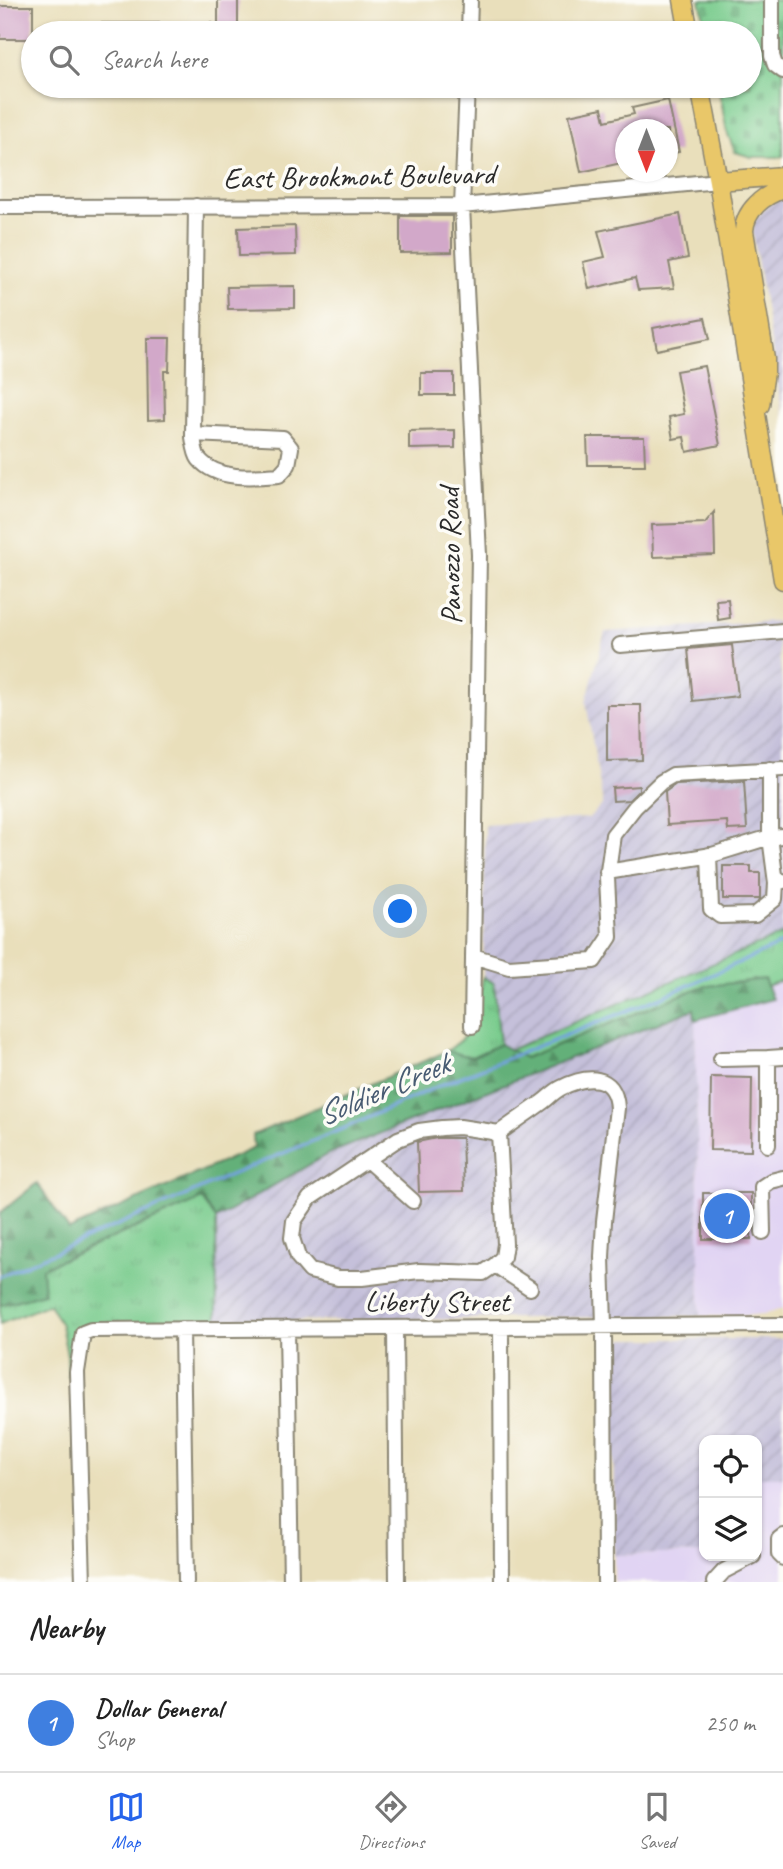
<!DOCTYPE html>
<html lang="en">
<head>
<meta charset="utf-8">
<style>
	body { margin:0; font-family:Caveat,sans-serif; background:#f6f6f6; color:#222 }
	.controls { position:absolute; right:21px; bottom:21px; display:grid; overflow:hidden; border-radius:14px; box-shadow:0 2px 5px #0004 }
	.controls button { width:63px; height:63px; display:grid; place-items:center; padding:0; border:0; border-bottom:2px solid #e0e0e0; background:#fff; color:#222; font:35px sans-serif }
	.compass { position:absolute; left:615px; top:119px; width:63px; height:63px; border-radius:50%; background:#fff; box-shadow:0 2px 5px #0004; rotate:180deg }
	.you { position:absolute; left:401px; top:912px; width:24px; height:24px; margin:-18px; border:5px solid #fff; border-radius:50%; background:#1a73e8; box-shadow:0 0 0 10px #1a73e833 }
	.badge { display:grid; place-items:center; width:46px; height:46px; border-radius:50%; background:#2563eb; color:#fff; font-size:23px; font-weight:700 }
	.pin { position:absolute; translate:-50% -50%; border:4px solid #fff; box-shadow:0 2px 7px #0006 }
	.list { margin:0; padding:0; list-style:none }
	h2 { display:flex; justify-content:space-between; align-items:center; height:91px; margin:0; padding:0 28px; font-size:30px }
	h2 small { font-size:23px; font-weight:400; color:#767676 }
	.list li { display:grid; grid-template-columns:46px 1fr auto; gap:21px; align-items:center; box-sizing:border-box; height:98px; padding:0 28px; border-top:2px solid #e0e0e0 }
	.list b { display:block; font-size:26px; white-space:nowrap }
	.list p { margin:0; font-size:23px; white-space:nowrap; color:#767676 }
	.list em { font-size:23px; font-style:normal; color:#767676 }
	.icon { flex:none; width:38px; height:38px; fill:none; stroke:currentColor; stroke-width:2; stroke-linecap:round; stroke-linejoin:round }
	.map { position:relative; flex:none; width:783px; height:1582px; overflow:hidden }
	.search { position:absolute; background:#fff; box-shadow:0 2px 5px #0004; left:21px; right:21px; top:21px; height:77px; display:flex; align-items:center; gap:18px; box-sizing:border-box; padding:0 24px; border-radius:38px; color:#767676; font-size:26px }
	.sheet { height:189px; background:#fff }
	nav { display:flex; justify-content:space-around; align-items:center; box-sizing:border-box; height:98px; border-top:2px solid #e0e0e0; background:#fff; font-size:19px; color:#767676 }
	nav a { display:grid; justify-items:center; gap:4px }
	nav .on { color:#2563eb }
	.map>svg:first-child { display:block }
</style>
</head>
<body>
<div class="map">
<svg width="783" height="1582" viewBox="0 0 783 1582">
	<defs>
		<pattern id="industrial-furrows" width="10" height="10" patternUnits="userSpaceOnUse" patternTransform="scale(1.75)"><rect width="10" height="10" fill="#c5c0da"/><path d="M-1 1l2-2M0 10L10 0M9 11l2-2" fill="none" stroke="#a9a5bb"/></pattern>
		<pattern id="grass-tufts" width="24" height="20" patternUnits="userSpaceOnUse" patternTransform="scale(1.75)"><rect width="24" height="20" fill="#7acc8e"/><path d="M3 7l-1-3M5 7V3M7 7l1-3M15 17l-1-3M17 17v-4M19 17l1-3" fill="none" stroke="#6aaf7b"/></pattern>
		<pattern id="forest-firs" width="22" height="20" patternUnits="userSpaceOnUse" patternTransform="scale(1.75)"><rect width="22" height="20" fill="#63b079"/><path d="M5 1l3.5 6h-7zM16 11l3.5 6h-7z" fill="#528f63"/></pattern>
		<pattern id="cemetery-stones" width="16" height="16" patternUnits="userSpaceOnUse" patternTransform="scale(1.75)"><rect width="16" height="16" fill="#7acc8e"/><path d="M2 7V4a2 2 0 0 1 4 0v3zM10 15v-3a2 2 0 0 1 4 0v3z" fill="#6aaf7b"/></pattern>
	</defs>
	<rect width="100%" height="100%" fill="#fdfcf7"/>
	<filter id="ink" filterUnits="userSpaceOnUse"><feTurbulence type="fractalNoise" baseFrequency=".0143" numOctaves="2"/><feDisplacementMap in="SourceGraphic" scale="14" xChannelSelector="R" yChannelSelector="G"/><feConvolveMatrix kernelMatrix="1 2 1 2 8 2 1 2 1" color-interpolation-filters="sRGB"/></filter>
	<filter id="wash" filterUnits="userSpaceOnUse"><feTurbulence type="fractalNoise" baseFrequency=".00686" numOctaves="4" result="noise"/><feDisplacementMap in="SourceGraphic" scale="28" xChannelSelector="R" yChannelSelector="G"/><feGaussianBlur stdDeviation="1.57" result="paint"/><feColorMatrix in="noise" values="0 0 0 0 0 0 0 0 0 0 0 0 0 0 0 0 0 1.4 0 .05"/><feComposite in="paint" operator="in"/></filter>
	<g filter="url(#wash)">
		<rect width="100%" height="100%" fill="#e9dfbb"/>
		<path fill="#e1d4f3" d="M 783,980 L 783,1308 L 764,1314 L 741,1316 L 700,1316 L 695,1020 L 772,999 L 767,986 Z
			M 757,1477 L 783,1477 L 783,1582 L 614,1582 L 614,1555 L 704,1553 L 704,1556 L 757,1556 Z"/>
		<path fill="url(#industrial-furrows)" d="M 783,198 L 783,416 L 753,234 L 754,221 L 768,205 Z
			M 776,621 L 783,691 L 783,934 L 509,1050 L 500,1044 L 494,983 L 483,977 L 485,825 L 589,818 L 603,804 L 586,702 L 605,632 Z
			M 695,1009 L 700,1316 L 217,1322 L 216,1219 L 328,1154 Z
			M 625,1339 L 783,1339 L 783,1477 L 757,1477 L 757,1440 L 704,1440 L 704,1553 L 614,1555 L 613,1355 L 615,1347 L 618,1342 Z"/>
		<path fill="url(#grass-tufts)" stroke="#527c5c" stroke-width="2" d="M 783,934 L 783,980 L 767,986 L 764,979 L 701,987 L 525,1058 L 509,1050 Z
			M 483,977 L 494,983 L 500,1044 L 472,1057 L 447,1051 C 477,1031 478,1011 483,977 Z
			M 202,1199 L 216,1219 L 217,1322 L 85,1324 L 80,1327 L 73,1371 L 68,1376 L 67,1355 L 61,1325 L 49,1304 L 0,1324 L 0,1305 L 43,1293 L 42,1268 Z"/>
		<path fill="url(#forest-firs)" stroke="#476e52" stroke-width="2" d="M 764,979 L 772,999 L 695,1020 L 694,1009 L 328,1154 L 216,1219 L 202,1199 L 42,1268 L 44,1293 L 0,1305 L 0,1213 L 37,1183 L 69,1230 L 254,1148 L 253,1135 L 447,1051 L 472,1057 L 500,1044 L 525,1058 L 701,987 Z"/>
		<path fill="url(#cemetery-stones)" stroke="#527c5c" stroke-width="2" d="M 700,0 L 783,0 L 783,157 L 751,157 L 735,152 L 727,132 L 718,86 L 750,86 L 750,33 L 707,33 Z"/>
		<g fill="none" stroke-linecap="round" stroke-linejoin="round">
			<path stroke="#73a2dc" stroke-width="3.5" d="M 0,1276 L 189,1194 L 228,1176 L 347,1127 L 443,1084 L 662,997 L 783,943"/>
		</g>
		<g id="blocks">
			<path fill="#d2a8c9" d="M 218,0 L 238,0 L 238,25 L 218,25 Z
				M 0,6 L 33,6 L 33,39 L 0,39 Z
				M 72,23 L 212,23 L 212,33 L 72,33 Z
				M 668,100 L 679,152 L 668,154 L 668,130 L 626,130 L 626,162 L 581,172 L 569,115 L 602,108 L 605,121 L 634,114 L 632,108 Z
				M 680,214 L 688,258 L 669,262 L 674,288 L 638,290 L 635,278 L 589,289 L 583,262 L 605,257 L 598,231 Z
				M 400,216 L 452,216 L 452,252 L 400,253 Z
				M 295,226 L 296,255 L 239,256 L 238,228 Z
				M 295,286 L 295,308 L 228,309 L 227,287 Z
				M 705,318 L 710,339 L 657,350 L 653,328 Z
				M 147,338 L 170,338 L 169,371 L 164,371 L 165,419 L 148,420 Z
				M 704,366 L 720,445 L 687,452 L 684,437 L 673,439 L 669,417 L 684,414 L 676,371 Z
				M 421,373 L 454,373 L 454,395 L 421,395 Z
				M 455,430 L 455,448 L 409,449 L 409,431 Z
				M 587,437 L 644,437 L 645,465 L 588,465 Z
				M 714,512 L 715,555 L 653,557 L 652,525 L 705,523 Z
				M 728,599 L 730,618 L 718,620 L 716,600 Z
				M 732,645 L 738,696 L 693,701 L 688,649 Z
				M 607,705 L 641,705 L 642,760 L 607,761 Z
				M 744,781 L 747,829 L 728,830 L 727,821 L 667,825 L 665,792 L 676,784 Z
				M 639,786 L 639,790 L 629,800 L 613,801 L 612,788 Z
				M 723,866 L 751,866 L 751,873 L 760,873 L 760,899 L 723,899 Z
				M 711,1077 L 752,1078 L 751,1151 L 710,1150 Z
				M 437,1138 L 462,1138 L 464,1191 L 419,1192 L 417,1142 Z
				M 703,1193 L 751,1193 L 751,1239 L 703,1239 Z"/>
		</g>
	</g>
	<g filter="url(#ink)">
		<use href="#blocks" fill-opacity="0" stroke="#8a8573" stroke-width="2"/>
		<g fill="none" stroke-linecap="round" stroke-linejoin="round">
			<g stroke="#8a8573" stroke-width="18">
				<path id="minor" d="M 772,0 L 772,56 L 775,65 L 783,71
					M 469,33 L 470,0
					M 467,86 L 462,206 L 479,555 L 472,1026
					M 0,207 L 462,206 L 718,181
					M 193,434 L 283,438 L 291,448 L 288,465 L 279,475 C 255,477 217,481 199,459 C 195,454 194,443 193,437 L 193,434 L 196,206
					M 620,645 L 783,631
					M 770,769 L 770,837 L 783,836
					M 709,855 L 711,909 L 720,916 L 755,915 L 775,899 L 776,883 L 783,881
					M 607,872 L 712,855 L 770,837 L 776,883
					M 473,956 L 509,967 L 594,961 L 610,937 L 607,878 L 613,835 L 635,807 L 661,782 L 673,775 L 783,769
					M 721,1059 L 768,1058
					M 768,1145 L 768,1058 L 783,1057
					M 367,1160 L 413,1201
					M 763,1232 L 762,1187 L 771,1181 L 783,1178
					M 495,1265 L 483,1273 L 419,1271 L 362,1278 L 338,1278 L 310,1271 L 298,1257 L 292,1238 L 294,1221 L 310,1198 L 398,1139 L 419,1131 L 442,1128 L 460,1127 L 499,1133
					M 530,1288 L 495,1265 L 503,1257 L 505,1244 L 499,1133 C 514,1122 529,1112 544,1101 C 549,1097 555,1091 561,1088 C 587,1075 615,1073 617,1108 L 604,1221 L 602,1257 L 604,1326 L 605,1582
					M 501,1327 L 502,1582
					M 287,1328 L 291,1582
					M 395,1328 L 397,1582
					M 182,1329 L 186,1582
					M 783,1536 L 779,1539 L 779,1554 L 783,1558
					M 83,1582 L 77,1372 L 83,1333 L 91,1330 L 783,1325
					M 714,1582 L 724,1571 L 753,1556"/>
			</g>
			<g stroke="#8a8573" stroke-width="21">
				<path id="major" d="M 683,0 L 689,33
					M 700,86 L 718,181 L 783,580
					M 718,181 L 783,176
					M 760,405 L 765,372 L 765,359 L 744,231 C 745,210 764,195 783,189"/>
			</g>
			<use href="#minor" stroke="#fff" stroke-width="14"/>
			<use href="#major" stroke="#e9c769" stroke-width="18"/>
		</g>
	</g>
	<g text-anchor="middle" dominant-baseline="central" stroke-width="7" stroke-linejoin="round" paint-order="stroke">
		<g font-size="30" fill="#2b2b2b" stroke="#fdfcf7">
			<text transform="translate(359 176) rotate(-1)">East Brookmont Boulevard</text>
			<text transform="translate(450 556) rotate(-91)">Panozzo Road</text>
			<text x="437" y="1301">Liberty Street</text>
		</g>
		<g font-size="32" font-style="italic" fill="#485b72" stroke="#fdfcf7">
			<text transform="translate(383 1089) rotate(-23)">Soldier Creek</text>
		</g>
	</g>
</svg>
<div class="controls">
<button><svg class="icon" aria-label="locate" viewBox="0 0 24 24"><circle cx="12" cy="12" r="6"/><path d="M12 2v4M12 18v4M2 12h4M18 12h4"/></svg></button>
<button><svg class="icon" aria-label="layers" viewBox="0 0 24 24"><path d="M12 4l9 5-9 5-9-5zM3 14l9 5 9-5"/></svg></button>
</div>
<svg class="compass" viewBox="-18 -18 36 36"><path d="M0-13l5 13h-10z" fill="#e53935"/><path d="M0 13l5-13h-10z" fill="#767676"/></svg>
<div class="you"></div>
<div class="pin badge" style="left:727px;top:1216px;background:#3f7fe0">1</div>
<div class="search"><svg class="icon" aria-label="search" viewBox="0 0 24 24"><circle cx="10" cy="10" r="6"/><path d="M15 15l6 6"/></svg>Search here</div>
</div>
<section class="sheet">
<h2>Nearby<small></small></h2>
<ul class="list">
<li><span class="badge" style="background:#3f7fe0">1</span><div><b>Dollar General</b><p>Shop</p></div><em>250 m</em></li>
</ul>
</section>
<nav>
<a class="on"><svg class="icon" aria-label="map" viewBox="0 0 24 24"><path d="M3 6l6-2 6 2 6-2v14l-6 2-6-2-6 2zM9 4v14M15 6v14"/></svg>Map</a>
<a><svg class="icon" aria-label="directions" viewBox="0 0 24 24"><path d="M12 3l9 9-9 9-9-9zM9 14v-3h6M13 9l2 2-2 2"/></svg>Directions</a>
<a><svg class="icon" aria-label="saved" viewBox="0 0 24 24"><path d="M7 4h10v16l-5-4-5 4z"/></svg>Saved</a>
</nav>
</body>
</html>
